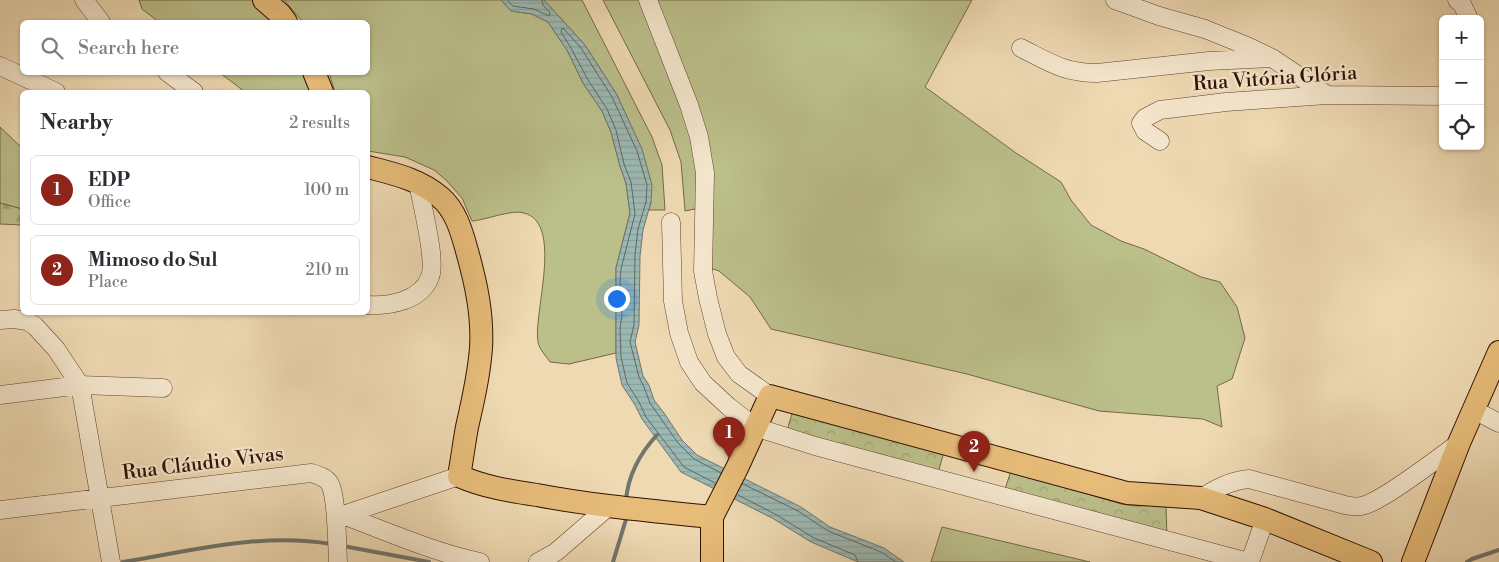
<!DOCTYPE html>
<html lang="en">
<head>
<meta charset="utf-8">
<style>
	body { margin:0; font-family:"Libre Bodoni",serif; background:#f7f7f7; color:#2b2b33 }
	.controls { position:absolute; right:15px; top:15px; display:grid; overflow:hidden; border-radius:8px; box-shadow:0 1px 4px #0004 }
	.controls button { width:45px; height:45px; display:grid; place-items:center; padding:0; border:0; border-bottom:1px solid #e1e1e2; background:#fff; color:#2b2b33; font:25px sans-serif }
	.you { position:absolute; left:616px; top:298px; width:18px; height:18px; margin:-12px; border:4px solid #fff; border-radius:50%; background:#1a73e8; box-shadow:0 0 0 8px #1a73e833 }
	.badge { display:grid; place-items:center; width:32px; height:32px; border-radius:50%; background:#8f2418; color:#fff; font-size:16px; font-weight:700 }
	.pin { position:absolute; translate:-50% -41px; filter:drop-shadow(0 1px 2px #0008) }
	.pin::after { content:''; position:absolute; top:26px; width:18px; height:15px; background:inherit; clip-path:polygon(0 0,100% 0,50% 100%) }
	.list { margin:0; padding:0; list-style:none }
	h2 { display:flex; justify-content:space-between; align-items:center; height:65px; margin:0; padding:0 20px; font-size:21px }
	h2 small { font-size:16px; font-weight:400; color:#7c7c81 }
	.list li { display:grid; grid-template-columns:32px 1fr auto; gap:15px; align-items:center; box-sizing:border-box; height:70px; margin:0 10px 10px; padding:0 10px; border:1px solid #e1e1e2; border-radius:8px }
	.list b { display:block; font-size:19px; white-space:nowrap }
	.list p { margin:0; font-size:16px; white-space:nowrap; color:#7c7c81 }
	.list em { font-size:16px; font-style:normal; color:#7c7c81 }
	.icon { flex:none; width:28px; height:28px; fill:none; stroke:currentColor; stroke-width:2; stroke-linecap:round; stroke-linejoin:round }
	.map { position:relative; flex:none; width:1499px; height:562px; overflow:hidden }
	.search { position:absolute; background:#fff; box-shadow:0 1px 4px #0004; left:20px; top:20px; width:350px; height:55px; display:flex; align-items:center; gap:12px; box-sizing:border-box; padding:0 18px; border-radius:8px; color:#7c7c81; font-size:19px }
	.panel { position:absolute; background:#fff; box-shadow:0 1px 4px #0004; left:20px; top:90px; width:350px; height:225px; border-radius:8px }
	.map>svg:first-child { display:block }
</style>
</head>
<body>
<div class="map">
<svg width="1499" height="562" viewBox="0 0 1499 562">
	<defs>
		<pattern id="forest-firs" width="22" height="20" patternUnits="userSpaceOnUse" patternTransform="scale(1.25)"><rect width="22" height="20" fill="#bbbf8a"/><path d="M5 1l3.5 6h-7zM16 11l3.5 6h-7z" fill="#a1a375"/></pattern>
		<pattern id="park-crowns" width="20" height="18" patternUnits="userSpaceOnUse" patternTransform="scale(1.25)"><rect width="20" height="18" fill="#bbbf8a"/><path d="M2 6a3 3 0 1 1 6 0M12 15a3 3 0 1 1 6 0" fill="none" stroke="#a1a375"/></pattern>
		<pattern id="water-rules" width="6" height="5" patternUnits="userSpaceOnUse" patternTransform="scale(1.25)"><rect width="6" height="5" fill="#9bb9b4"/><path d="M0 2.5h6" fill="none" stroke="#869e99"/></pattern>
	</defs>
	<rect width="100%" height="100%" fill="#eed9b2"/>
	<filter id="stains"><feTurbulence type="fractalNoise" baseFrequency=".004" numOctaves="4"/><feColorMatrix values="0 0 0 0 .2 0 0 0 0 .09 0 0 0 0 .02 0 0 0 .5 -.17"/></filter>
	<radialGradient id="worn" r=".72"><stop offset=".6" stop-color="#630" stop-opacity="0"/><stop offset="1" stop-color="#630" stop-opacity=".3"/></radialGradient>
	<path fill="#bbbf8a" stroke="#766846" d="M 139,0 L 255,0 L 279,22 L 159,22 L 142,9 Z
		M 284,0 L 501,0 L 511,11 L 532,14 L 548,22 L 567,50 L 583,83 L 602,111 L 611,132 L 620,166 L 626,183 L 630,213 L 616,268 L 616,353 L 569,364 L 550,362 C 546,356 539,349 538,342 C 533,314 564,223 524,213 C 512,209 486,220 472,221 L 462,198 L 446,180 L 434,170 L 405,157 L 368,151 L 368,92 L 335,92 L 329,73 L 368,72 L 368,22 L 303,22 Z
		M 544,0 L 582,0 L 652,137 L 662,165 L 665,210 L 649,210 L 651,202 L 637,139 L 617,95 L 585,45 Z
		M 603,0 L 972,0 L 925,87 L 1016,153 L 1061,182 L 1071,200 L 1091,225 L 1121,241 L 1144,249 L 1201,277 L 1220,282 L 1237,307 L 1245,338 L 1232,379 L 1217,386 L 1222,427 L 1203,419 L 1099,411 L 967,374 L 771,329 L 750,297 L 719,271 L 701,265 L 705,207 L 685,211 L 681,162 L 670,130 Z
		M 220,73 L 307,73 L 313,92 L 245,92 Z
		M 0,127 L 22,148 L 22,209 L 0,203 Z
		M 942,527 L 1090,562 L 931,562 Z"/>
	<path fill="url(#forest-firs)" stroke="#766846" d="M 0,203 L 22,209 L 22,225 L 0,224 Z"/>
	<path fill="url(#park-crowns)" stroke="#766846" d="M 793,410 L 944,452 L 938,473 L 787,431 Z
		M 1011,471 L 1121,504 L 1137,506 L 1166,505 L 1167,538 L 1004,492 Z"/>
	<path fill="url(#water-rules)" stroke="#71756d" d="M 501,0 L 544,0 L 585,45 L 617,95 L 642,149 L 652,185 L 651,202 L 643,230 L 640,256 L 639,325 L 635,342 L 643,376 L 649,385 L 654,400 L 664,413 L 682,440 L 697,455 L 801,507 L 830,527 L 884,548 L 904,562 L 858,562 L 811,542 L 772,518 L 681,472 L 642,419 L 635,405 L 622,385 L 616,358 L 616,268 L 630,213 L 626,183 L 620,166 L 611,132 L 602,111 L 583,83 L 567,50 L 548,22 L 532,14 L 511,11 Z"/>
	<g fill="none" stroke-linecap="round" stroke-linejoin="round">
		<path stroke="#66645b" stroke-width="1" d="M 507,0 L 513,6 L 534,9 L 549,16 L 550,13 L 543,5 L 542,0
			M 715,483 L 684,467 L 646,417 L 639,402 L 627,383 L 621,357 L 620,328 L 622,315 L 620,283 L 621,269 L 635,214 L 631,182 L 624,164 L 616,130 L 607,109 L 588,80 L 571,48 L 561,32 L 562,28 L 564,29 L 581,48 L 612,97 L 637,151 L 647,185 L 646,202 L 638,229 L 635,255 L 634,325 L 630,342 L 639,377 L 644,387 L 650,403 L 678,443 L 694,459 L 721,473
			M 743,484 L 798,511 L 828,531 L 881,552 L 896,562
			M 738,495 L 775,514 L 814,538 L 855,555 L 858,562"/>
		<path stroke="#71756d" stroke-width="4" d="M 626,502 C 627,477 640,453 657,435
			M 343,546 L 429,562
			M 123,562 C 191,551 263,532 331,544
			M 613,562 L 627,516
			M 1467,562 L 1472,559 L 1499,550"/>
		<g stroke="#60422e" stroke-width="19">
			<path id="minor" d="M 84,0 L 101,22
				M 648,0 L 689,105 L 699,137 L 705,173 L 703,271 L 708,298 L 717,334 L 726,357 L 739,374 L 770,396
				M 1115,0 L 1159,16 L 1205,29 L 1247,46 L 1272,58 L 1327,95
				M 1457,0 L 1462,4 L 1469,19
				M 1021,48 C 1049,62 1064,73 1097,73 L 1209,61 L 1272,58
				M 0,66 L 56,92
				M 167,72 L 194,92
				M 1160,141 L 1145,131 L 1141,123 L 1145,118 L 1160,110 L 1226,102 L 1327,95 L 1443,96
				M 671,222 L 673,301 L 679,333 L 689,362 L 703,383 L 729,407 L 755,427 L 815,446 L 1248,562
				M 368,305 C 390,306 421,301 430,277 C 437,260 421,203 418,182
				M 0,320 L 14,319 L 27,321 L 35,326 L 56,349 L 80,385 L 111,562
				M 0,395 L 80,385 L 163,388
				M 1474,410 L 1499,423
				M 1201,498 C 1217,488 1230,481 1249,479 L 1345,505 C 1350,506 1356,507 1361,506 C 1381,503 1439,457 1459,443
				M 0,510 L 311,473 C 318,475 326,477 330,484 C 337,498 337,544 338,562
				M 343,515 L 459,476
				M 336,516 L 343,515 C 388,532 433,552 480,562
				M 538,562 L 556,552 L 608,507
				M 1250,562 L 1265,519"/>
		</g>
		<g stroke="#311002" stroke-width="24">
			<path id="major" d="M 264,0 L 280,14 L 286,22
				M 314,72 L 322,92
				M 368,167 C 394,174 419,179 440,197 C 456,210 462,233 467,251 C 476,283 483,315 481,348 C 479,375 473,401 467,427 C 464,443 462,460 459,476 C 484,487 510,491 537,495 C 595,506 653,511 712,517
				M 712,562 L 712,517 L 737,468 L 770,396 L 1127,493 L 1201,498 L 1265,519 L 1371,562
				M 1413,562 L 1459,443 L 1499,352"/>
		</g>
		<use href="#minor" stroke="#f4e6cd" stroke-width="18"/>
		<use href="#major" stroke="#e7bc79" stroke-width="22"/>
	</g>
	<g text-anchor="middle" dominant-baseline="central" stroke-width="4.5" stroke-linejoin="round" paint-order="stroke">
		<g font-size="20" fill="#311002" stroke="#f4e6cd">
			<text transform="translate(1275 79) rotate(-4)">Rua Vitória Glória</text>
			<text transform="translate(203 464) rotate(-7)">Rua Cláudio Vivas</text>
		</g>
	</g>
	<rect width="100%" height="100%" filter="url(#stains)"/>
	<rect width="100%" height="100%" fill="url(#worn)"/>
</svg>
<div class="controls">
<button>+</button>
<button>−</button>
<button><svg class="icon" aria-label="locate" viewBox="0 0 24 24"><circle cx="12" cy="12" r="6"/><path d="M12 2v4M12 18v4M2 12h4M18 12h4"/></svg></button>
</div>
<div class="you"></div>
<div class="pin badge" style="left:729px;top:458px">1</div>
<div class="pin badge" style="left:974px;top:472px">2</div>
<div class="search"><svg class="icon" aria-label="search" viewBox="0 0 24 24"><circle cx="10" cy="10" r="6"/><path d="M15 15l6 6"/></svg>Search here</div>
<section class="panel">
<h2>Nearby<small>2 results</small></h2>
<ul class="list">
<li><span class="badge">1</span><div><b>EDP</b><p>Office</p></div><em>100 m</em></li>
<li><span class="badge">2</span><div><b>Mimoso do Sul</b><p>Place</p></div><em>210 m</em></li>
</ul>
</section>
</div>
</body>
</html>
